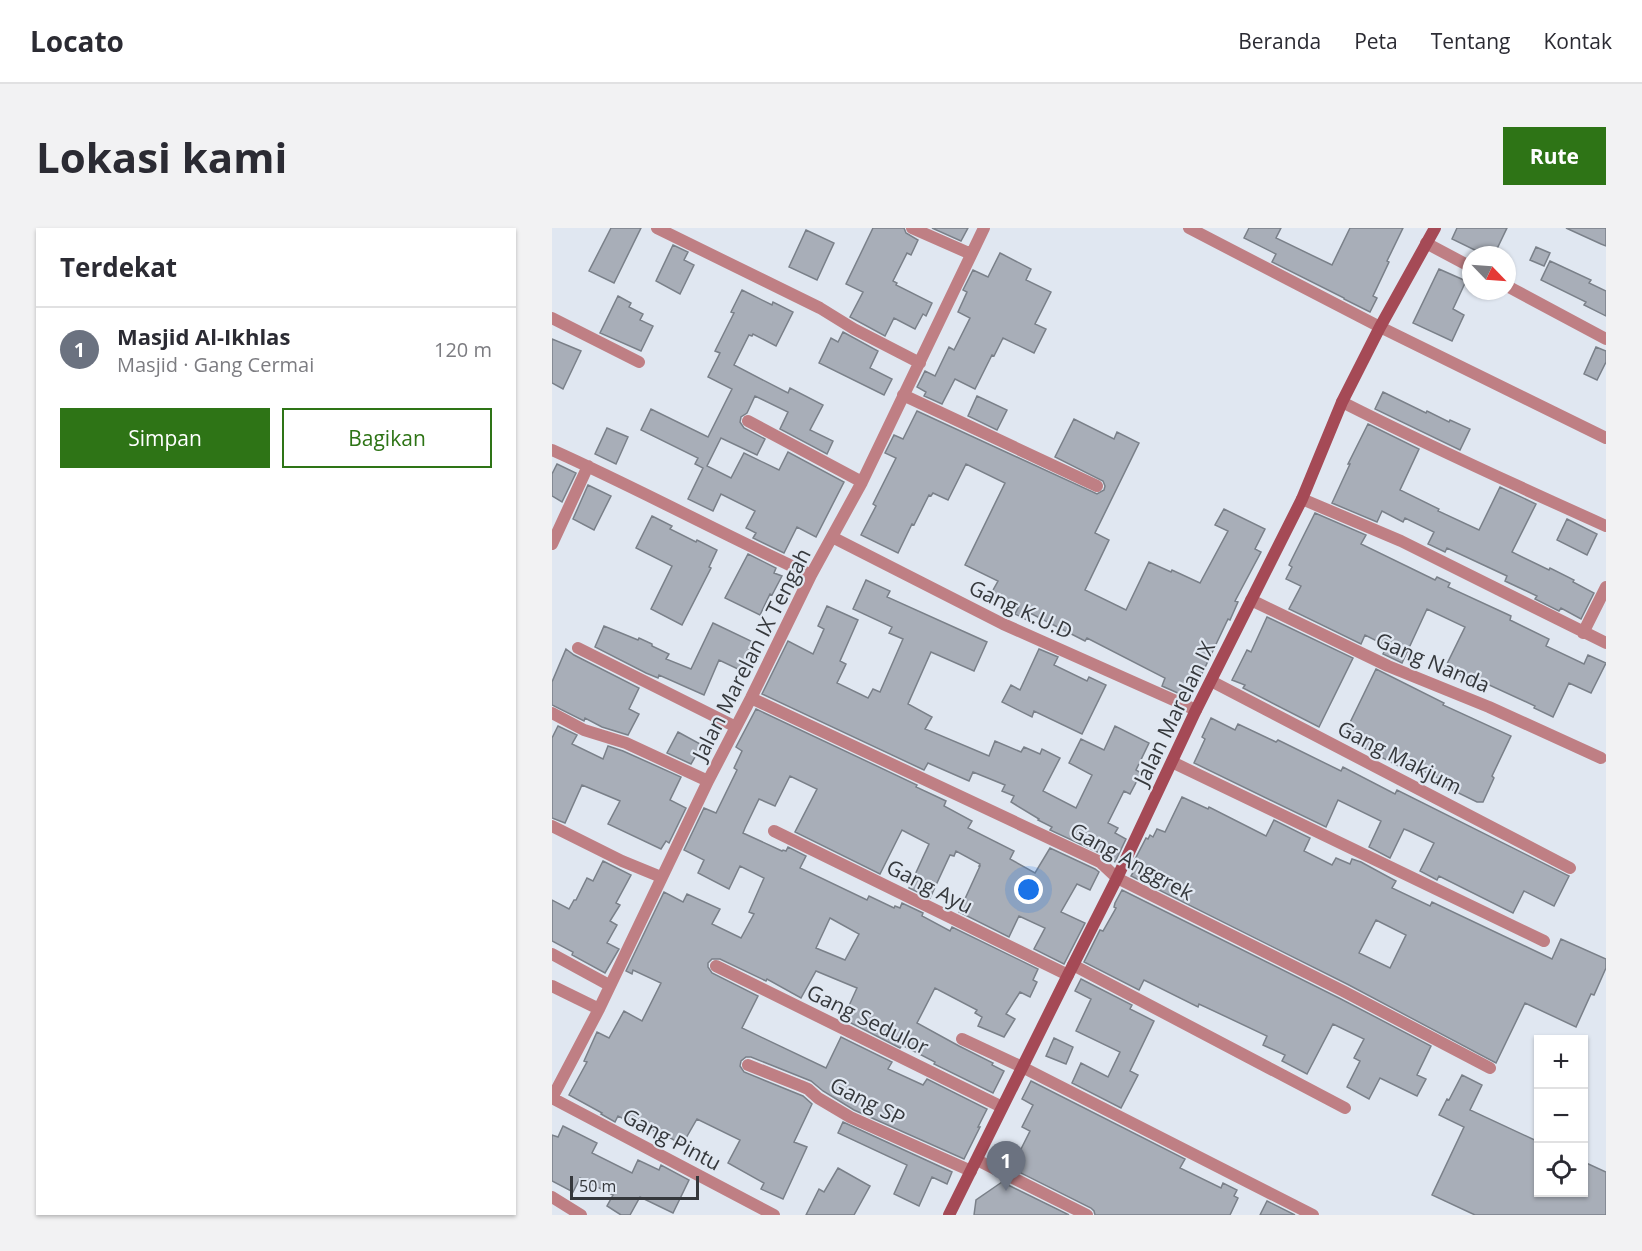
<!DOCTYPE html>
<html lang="id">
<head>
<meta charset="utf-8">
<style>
	body { margin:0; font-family:"Open Sans",sans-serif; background:#f2f2f3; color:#2b2b33 }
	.controls { position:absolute; right:18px; bottom:18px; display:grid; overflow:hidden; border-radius:0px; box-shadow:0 2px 4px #0004 }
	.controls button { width:54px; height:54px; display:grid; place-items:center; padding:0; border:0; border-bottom:2px solid #e1e1e2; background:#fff; color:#2b2b33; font:30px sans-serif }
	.compass { position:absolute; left:910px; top:18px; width:54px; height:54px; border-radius:50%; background:#fff; box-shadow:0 2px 4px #0004; rotate:115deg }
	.scale { position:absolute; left:18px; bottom:15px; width:129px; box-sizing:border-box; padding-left:6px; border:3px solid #35383c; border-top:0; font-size:16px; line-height:21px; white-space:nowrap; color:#35383c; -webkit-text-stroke:4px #e0e7f1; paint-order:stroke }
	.you { position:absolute; left:477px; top:662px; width:21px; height:21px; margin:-15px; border:4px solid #fff; border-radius:50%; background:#1a73e8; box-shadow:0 0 0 9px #1a73e833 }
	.badge { display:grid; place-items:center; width:39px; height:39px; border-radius:50%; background:#2e7416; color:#fff; font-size:20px; font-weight:700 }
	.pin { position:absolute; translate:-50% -50px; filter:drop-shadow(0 2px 3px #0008) }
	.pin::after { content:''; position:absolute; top:32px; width:21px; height:18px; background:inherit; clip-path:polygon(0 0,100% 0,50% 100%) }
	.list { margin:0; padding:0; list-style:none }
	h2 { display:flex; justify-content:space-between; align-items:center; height:78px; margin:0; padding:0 24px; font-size:26px }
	h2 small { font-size:20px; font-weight:400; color:#7c7c81 }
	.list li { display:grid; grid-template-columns:39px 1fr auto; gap:18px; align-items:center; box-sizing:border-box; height:84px; padding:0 24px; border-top:2px solid #e1e1e2 }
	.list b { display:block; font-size:22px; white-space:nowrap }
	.list p { margin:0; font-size:20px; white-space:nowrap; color:#7c7c81 }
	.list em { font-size:20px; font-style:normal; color:#7c7c81 }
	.actions { display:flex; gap:12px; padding:18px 24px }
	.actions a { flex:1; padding:14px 0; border:2px solid #2e7416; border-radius:0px; text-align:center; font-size:21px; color:#2e7416 }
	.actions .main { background:#2e7416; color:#fff }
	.icon { flex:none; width:33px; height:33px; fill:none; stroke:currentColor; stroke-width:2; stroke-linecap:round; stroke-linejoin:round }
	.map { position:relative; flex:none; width:1054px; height:987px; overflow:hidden; border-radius:0px }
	header { display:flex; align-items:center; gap:36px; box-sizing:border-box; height:84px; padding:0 30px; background:#fff; border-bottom:2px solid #e1e1e2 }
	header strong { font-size:28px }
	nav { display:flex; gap:33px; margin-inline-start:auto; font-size:21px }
	.intro { display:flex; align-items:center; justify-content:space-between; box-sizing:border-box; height:144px; padding:0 36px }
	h1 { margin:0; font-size:42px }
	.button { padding:15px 27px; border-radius:0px; background:#2e7416; color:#fff; font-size:21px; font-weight:700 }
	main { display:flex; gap:36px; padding:0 36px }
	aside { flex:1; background:#fff; border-radius:0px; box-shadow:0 2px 4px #0004 }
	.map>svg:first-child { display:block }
</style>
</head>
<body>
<header>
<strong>Locato</strong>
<nav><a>Beranda</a><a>Peta</a><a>Tentang</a><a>Kontak</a></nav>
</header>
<div class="intro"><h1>Lokasi kami</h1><a class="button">Rute</a></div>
<main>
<aside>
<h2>Terdekat<small></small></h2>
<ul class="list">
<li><span class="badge" style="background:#6b7280">1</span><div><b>Masjid Al-Ikhlas</b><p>Masjid · Gang Cermai</p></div><em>120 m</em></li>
</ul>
<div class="actions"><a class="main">Simpan</a><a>Bagikan</a></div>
</aside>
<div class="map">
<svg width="1054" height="987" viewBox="0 0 1054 987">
	<rect width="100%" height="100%" fill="#e0e7f1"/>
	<path fill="#a8aeb8" stroke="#7a8089" stroke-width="1.5" fill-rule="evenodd" d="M 59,0 L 89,0 L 62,55 L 37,43 Z
		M 321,0 L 352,0 L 354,5 L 366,12 L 359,27 L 355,25 L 341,53 L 345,55 L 344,57 L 380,75 L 374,88 L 371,86 L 363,101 L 342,90 L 333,108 L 298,89 L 311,64 L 294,56 Z
		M 380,0 L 416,0 L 409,13 Z
		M 697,0 L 729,0 L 724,10 L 780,37 L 798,0 L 851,0 L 835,33 L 837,34 L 821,68 L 825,70 L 818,84 L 792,71 L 792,70 L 720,34 L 724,26 L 692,10 Z
		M 905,0 L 955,0 L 942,27 L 933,27 L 900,11 Z
		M 1014,0 L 1054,0 L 1054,18 L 1049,16 Z
		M 254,2 L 282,15 L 265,52 L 237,39 Z
		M 121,17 L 136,24 L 132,32 L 142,37 L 128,66 L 104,53 Z
		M 984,19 L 998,25 L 992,38 L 978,32 Z
		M 448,25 L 479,41 L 474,52 L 499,64 L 483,96 L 494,101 L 482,125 L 451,110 L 442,128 L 440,127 L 423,161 L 403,151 L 390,176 L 372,168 L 374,164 L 365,159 L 373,143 L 383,148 L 397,119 L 402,122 L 418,90 L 406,84 L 415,64 L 411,62 L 421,42 L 436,49 Z
		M 998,33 L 1039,52 L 1037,55 L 1054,63 L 1054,88 L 1032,77 L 1034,74 L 989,52 Z
		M 887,41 L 914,53 L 901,81 L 912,87 L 900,113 L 861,95 Z
		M 190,62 L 220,77 L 221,74 L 241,84 L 224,118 L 201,106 L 200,108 L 197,107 L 182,137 L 236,165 L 238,160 L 271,177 L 258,202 L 281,213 L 275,226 L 228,201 L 236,184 L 203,168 L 195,185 L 189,189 L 188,194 L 192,200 L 213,211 L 205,227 L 169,210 L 155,238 L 179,250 L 192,225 L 227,242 L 236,224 L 292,254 L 264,309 L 245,299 L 232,325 L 201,310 L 204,305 L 194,300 L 203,283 L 169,266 L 161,283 L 136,271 L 151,240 L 143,236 L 146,230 L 89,202 L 99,181 L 156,209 L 180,161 L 156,149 L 168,125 L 163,123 L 182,85 L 179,84 Z
		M 66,68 L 79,75 L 77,79 L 91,86 L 88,92 L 101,98 L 89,123 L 48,105 Z
		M 291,104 L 326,123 L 318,140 L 340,151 L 332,167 L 267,135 L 279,110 L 286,114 Z
		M 0,111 L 29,123 L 11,161 L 0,155 Z
		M 1044,119 L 1054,123 L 1054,134 L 1045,152 L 1032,146 Z
		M 831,164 L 874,185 L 875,183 L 897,194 L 898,192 L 918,201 L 908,222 L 823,181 Z
		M 425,168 L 455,182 L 445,202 L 416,188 Z
		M 365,183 L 545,266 L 552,262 L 553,258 L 551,253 L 503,229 L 522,191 L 562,211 L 565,204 L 587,215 L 543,305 L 557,312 L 533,362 L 574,382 L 597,334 L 619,344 L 620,342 L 648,355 L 676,303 L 663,297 L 672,281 L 713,301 L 703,321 L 709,324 L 683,373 L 686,374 L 678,392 L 676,391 L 648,450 L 638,445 L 628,466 L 610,458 L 613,450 L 535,410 L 533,413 L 478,385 L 475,392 L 463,386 L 467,378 L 440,364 L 446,353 L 413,337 L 453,255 L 414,236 L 396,272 L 381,265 L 379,268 L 377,267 L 362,297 L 360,296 L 346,325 L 309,307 L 324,278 L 321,276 L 344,230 L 333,225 L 342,207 L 351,211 Z
		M 816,196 L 867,221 L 848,262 L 887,281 L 886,283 L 927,302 L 948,259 L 984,276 L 960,324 L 997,342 L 998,340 L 1022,352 L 1021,354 L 1042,365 L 1029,391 L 1009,380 L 1007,383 L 983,371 L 985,368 L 953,353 L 955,348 L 895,320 L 893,324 L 876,316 L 882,304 L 853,290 L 851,294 L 830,283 L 825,294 L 780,275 L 798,236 L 796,236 Z
		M 55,200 L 76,209 L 64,236 L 43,226 Z
		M 5,236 L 24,245 L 10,274 L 0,268 L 0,246 Z
		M 36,257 L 59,268 L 42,302 L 21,291 Z
		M 763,285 L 814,307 L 809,316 L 883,352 L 885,349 L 898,355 L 896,359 L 959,388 L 958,392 L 997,411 L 994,418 L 1032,436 L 1036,427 L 1054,435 L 1039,465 L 1017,455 L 1001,489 L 982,480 L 983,478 L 933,455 L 931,461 L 913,452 L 914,450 L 893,440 L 913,399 L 875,381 L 850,435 L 831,426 L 835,418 L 813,407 L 809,416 L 737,381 L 749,358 L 734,351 L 740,339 L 737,337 Z
		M 100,288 L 120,298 L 118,301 L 144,314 L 145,312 L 165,322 L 157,339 L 159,340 L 130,397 L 99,381 L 120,338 L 84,320 Z
		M 1015,291 L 1045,306 L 1035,327 L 1005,312 Z
		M 196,326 L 224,340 L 222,345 L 230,348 L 220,367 L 218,366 L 208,387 L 173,370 Z
		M 314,352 L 338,363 L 335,369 L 435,414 L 422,443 L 379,424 L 356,476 L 380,489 L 373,501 L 437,528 L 443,513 L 469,524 L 472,519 L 488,526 L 490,521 L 508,530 L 491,563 L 524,580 L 540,547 L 517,535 L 529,511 L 552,522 L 563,498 L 597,515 L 584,542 L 589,545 L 578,566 L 572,563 L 556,595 L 566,600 L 563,605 L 574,611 L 563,634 L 552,627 L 498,602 L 500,599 L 486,592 L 487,591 L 459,574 L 462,568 L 450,563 L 453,557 L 421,544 L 417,553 L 376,535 L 372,542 L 210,466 L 236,413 L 261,426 L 272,401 L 266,398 L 275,378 L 306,392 L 288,433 L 294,436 L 285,455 L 316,470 L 321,461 L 328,464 L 351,411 L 337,405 L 340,399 L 301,381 Z
		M 715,389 L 801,430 L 767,499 L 691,460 L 693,457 L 680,452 L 695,422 L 699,424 Z
		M 161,395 L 201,414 L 188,442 L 167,432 L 152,467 L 107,447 L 106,450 L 94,445 L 43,419 L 52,398 L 86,412 L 87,410 L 100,416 L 100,418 L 117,426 L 114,431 L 139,441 Z
		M 14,421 L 22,427 L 87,460 L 77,481 L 87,486 L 76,507 L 50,499 L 33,490 L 32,493 L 0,477 L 0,454 Z
		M 487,421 L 506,429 L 502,437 L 535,453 L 537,449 L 554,457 L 530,506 L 482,483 L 480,489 L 450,474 L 459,457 L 468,462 Z
		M 824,441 L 892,475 L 891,477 L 959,508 L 940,548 L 942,550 L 931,574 L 925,574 L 892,558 L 894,554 L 853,534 L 850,540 L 791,509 Z
		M 204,481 L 365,557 L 364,559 L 394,573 L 392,578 L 420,593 L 416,600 L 462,623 L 458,631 L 483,645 L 498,620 L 543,641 L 547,644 L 538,662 L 525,656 L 509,684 L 533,695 L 512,736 L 482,721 L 493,700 L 467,688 L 457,709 L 407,684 L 428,638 L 427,638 L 428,636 L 404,623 L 402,628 L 398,627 L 378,670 L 357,660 L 377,616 L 350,602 L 328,646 L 243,604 L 265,561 L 238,548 L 223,578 L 207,571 L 193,600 L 191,605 L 230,623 L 231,622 L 234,623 L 236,619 L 254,628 L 248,640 L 315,672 L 317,668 L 342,680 L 343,678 L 348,680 L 350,675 L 371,685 L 370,688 L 398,703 L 400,699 L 486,741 L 481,752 L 485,754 L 478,769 L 468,764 L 454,786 L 463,791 L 452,809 L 426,798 L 430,789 L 423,785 L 425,782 L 383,760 L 365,795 L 407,818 L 441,835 L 440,837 L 452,843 L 441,865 L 382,836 L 383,834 L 350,817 L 348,820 L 291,791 L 305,760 L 264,743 L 249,770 L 215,751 L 214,753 L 168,731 L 160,731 L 156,735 L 156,739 L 160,745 L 206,768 L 190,800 L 274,840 L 289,809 L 340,834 L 336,841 L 371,857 L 375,851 L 435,881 L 426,899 L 428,899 L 412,931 L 302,882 L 271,863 L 259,853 L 199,829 L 194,829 L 189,833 L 188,838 L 192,844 L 251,868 L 260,876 L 242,914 L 255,919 L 231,971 L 209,961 L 212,955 L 176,935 L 188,912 L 145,891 L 130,917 L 112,906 L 111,907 L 91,898 L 90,900 L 66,888 L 63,894 L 49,886 L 50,885 L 17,867 L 35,834 L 32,833 L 45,804 L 57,810 L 72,783 L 90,793 L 109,755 L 81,742 L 80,746 L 74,743 L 112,664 L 131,674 L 135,666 L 168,681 L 160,696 L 189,710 L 202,686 L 197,684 L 212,650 L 188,638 L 177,661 L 146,645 L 152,632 L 132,622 L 152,580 L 164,585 L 185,542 L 182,540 L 190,523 L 184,519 ZM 278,690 L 307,706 L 293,732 L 264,720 Z
		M 659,490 L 683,502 L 686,496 L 724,514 L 726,512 L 789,543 L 791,539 L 843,566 L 845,562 L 1017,648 L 1002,678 L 972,663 L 961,685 L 887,648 L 885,652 L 868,643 L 882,615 L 857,603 L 852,601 L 838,630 L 817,619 L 829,593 L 786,572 L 774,599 L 642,535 L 653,511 L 650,509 Z
		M 6,498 L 25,507 L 20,516 L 51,531 L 56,518 L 71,523 L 129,549 L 118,572 L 134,580 L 117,615 L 114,613 L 109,621 L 56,596 L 68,573 L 30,557 L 13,595 L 0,590 L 0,510 Z
		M 126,504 L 150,517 L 139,536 L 115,525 Z
		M 630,569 L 656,581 L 657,579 L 714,608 L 722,592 L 758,610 L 752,623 L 780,637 L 784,630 L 798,636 L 800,631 L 809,634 L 844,653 L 840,660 L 878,678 L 880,674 L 1000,731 L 1009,711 L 1054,731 L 1054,740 L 1042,767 L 1039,766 L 1024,799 L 973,775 L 944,835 L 795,756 L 579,648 L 582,643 L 578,641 L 594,610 L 596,611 L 598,607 L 601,609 L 605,601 L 613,604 ZM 824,692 L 854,707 L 838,740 L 807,725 Z
		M 51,633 L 79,647 L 64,675 L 68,677 L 58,693 L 65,697 L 55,715 L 67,721 L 53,745 L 20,727 L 21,724 L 0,713 L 0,672 L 17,681 L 22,672 L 24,672 L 35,650 L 41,653 Z
		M 570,662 L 787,770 L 879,818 L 865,847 L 874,851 L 865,868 L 828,850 L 817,871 L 795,859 L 808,833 L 802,830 L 812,811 L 781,796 L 755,846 L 730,833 L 733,827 L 711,817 L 715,808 L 647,776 L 646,779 L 592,752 L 587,762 L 532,734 L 548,702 L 551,703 L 564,680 L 562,679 L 563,675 Z
		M 529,751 L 580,777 L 578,781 L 602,793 L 578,843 L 586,847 L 569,880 L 520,855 L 529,835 L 556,849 L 568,824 L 524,803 L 539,771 L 523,763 Z
		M 502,810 L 521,819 L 514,836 L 494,828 Z
		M 910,847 L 930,857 L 918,882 L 987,914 L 987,964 L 1032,964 L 1032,934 L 1054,944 L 1054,987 L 923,987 L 880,967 L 912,899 L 887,887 L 895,871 L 897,872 Z
		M 479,853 L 633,931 L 628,940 L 669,960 L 671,955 L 685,962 L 682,968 L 686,970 L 678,987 L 543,987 L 542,983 L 539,980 L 441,931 L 448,918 L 466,927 L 478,903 L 470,899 L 481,877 L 470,871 Z
		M 291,894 L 400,944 L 395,956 L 380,949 L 367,978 L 342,966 L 355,937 L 286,905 Z
		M 11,898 L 45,915 L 40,925 L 80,945 L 86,932 L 107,942 L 109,937 L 137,952 L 121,985 L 88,969 L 78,987 L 69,987 L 55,978 L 61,967 L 28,950 L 21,964 L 0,953 L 0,907 L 6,909 Z
		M 286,940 L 318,958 L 302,987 L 254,987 L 267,961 L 272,964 Z
		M 450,954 L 517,987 L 422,987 L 424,972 Z
		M 715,973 L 743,987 L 708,987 Z"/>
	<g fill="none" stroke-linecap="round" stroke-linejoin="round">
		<path stroke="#bf7f84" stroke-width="12" d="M 105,0 L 268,80 L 302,101 L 368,135
			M 360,0 L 419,26
			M 637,0 L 828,99 L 1054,210
			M 874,15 L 919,39
			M 955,58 L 1054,111
			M 0,90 L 87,134
			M 351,167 L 545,258
			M 790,174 C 877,218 965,258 1054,298
			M 196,193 L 310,254
			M 0,222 C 87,261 172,307 259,347
			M 750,271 L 849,313 L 1054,415
			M 280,309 L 451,396 L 644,482
			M 0,316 L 36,238
			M 699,372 L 836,438 L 937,479 L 1049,530
			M 1031,405 L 1054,359
			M 26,420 L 184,499
			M 659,453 L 1018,640
			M 199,470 L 548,634 L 565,650 L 791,763 L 938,840
			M 0,485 L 32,502 L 74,515 L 156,553
			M 620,534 L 992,713
			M 0,598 L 70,633 L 109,649
			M 222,603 L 516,747
			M 0,726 L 57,757
			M 521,737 L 793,880
			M 164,738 L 450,879
			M 0,758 L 47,781
			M 410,811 L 470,839 L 761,987
			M 196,837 L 249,858 L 256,861 L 266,870 L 298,889 L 419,943
			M 0,870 L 47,781 L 156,553 L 199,470 L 259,347 L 310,254 L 432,0
			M 0,870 L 222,987
			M 425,932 L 535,987
			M 0,969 L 29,987"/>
		<path stroke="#a54a56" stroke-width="12" d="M 397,987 L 516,747 L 565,650 L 644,482 L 750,271 L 790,174 L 828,99 L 883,0"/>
	</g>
	<g text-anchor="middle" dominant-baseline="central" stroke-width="4.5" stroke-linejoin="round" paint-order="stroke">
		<g font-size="21" fill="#35383c" stroke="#e0e7f1">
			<text transform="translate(469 381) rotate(25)">Gang K.U.D</text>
			<text transform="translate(199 426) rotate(-63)">Jalan Marelan IX Tengah</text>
			<text transform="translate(881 434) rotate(23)">Gang Nanda</text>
			<text transform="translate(622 485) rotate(-64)">Jalan Marelan IX</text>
			<text transform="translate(848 529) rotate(27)">Gang Makjum</text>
			<text transform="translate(580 633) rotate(29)">Gang Anggrek</text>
			<text transform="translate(378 658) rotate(27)">Gang Ayu</text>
			<text transform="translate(316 791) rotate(26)">Gang Sedulor</text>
			<text transform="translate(316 873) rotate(27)">Gang SP</text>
			<text transform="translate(120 911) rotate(28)">Gang Pintu</text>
		</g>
	</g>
</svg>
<div class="controls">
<button>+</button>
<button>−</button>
<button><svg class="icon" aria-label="locate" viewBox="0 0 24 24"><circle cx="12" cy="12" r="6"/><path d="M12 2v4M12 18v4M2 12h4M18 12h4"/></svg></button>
</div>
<svg class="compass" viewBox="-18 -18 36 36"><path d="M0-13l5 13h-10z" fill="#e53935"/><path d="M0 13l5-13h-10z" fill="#7c7c81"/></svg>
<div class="scale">50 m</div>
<div class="you"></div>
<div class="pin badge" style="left:454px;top:963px;background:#6b7280">1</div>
</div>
</main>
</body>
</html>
